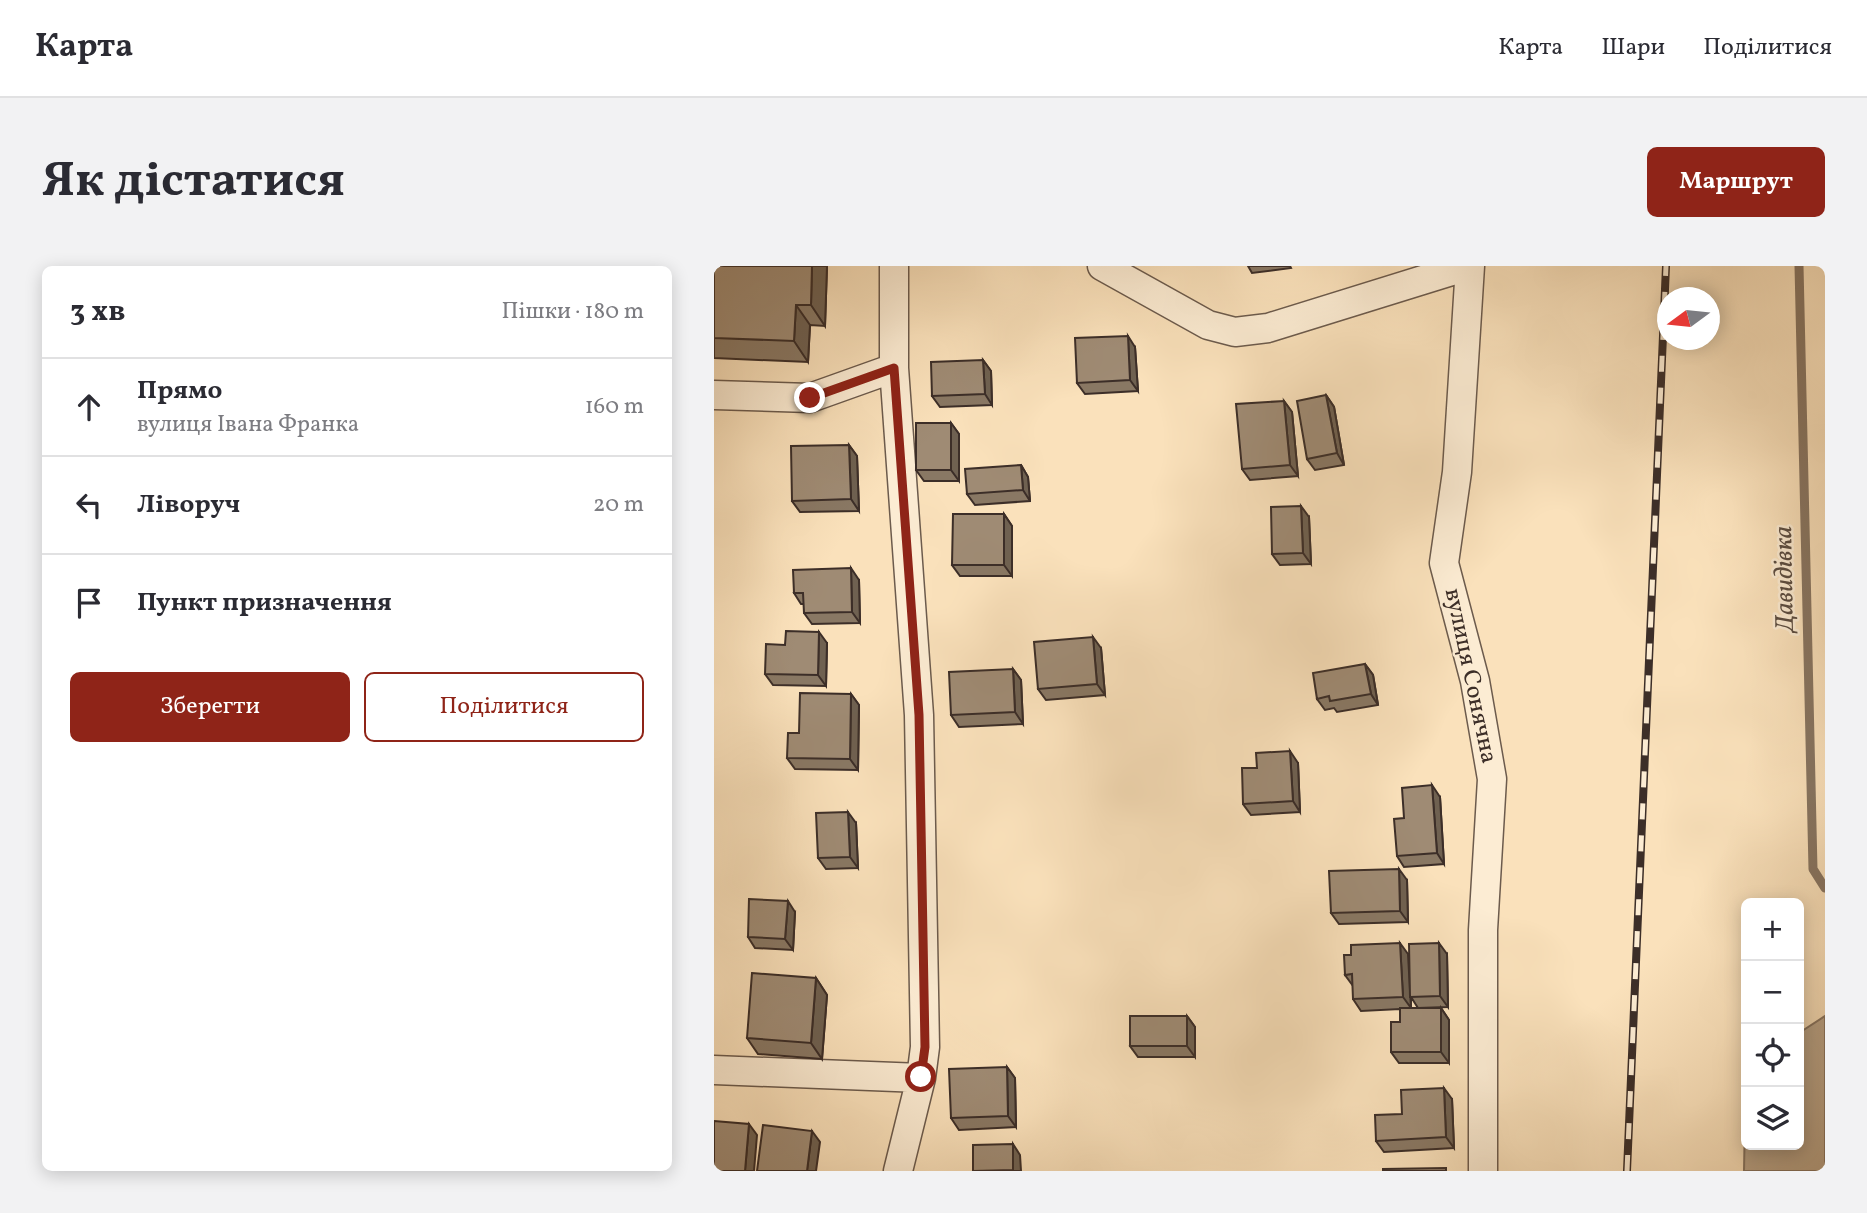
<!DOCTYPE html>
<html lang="uk">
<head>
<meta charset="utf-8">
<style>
	body { margin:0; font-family:Vollkorn,serif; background:#f2f2f3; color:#2b2b33 }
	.controls { position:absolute; right:21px; bottom:21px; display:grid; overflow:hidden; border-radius:10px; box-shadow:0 4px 18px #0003 }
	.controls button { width:63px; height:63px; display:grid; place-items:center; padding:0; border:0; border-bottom:2px solid #e1e1e2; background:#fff; color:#2b2b33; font:35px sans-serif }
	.compass { position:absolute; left:943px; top:21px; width:63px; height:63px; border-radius:50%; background:#fff; box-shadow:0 4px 18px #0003; rotate:255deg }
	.stop { position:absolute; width:21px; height:21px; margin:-16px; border:5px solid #8f2418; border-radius:50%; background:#fff }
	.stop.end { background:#8f2418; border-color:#fff; box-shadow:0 2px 7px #0008 }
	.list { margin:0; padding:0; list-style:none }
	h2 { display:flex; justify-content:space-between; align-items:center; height:91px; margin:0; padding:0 28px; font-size:30px }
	h2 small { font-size:23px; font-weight:400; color:#7c7c81 }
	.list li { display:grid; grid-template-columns:46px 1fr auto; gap:21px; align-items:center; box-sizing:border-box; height:98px; padding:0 28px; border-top:2px solid #e1e1e2 }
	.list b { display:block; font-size:26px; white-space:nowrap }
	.list p { margin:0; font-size:23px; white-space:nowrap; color:#7c7c81 }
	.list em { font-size:23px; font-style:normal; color:#7c7c81 }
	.actions { display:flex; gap:14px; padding:21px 28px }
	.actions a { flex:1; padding:16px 0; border:2px solid #8f2418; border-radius:10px; text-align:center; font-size:24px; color:#8f2418 }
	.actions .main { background:#8f2418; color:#fff }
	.icon { flex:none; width:38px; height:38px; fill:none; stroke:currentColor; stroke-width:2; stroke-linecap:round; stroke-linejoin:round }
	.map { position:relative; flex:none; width:1111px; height:905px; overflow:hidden; border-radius:10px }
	header { display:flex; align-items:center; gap:42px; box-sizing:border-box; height:98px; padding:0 35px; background:#fff; border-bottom:2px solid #e1e1e2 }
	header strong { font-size:33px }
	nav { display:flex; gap:38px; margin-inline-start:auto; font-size:24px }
	.intro { display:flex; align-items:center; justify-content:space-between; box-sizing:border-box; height:168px; padding:0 42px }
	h1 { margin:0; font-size:49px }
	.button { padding:18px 32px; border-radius:10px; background:#8f2418; color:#fff; font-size:24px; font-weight:700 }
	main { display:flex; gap:42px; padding:0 42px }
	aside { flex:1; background:#fff; border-radius:10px; box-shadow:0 4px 18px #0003 }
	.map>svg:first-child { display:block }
</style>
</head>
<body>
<header>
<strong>Карта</strong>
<nav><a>Карта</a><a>Шари</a><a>Поділитися</a></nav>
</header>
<div class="intro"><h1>Як дістатися</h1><a class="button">Маршрут</a></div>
<main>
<aside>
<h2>3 хв<small>Пішки · 180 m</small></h2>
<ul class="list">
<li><svg class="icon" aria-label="ahead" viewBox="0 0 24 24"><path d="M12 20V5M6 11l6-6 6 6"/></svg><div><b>Прямо</b><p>вулиця Івана Франка</p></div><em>160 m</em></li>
<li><svg class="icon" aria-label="left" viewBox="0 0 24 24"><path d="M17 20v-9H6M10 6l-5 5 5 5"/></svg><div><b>Ліворуч</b></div><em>20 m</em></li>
<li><svg class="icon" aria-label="arrive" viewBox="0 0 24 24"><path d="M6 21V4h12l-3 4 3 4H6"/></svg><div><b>Пункт призначення</b></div></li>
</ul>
<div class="actions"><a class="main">Зберегти</a><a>Поділитися</a></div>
</aside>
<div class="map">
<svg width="1111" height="905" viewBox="0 0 1111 905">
	<rect width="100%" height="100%" fill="#fae1bb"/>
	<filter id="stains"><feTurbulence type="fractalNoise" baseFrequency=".00286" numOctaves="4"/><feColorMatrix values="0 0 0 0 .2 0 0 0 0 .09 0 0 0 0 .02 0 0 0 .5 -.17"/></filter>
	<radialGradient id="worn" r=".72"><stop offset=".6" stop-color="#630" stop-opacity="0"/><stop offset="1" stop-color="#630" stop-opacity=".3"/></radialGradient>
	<path fill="#b9a489" stroke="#877562" stroke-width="2" d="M 1111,750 L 1111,905 L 1030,905 L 1032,800 L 1032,879 L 1085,879 L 1085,767 Z"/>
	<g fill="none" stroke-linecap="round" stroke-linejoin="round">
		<path stroke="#877562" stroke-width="9" d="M 1085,0 L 1099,603 L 1111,622"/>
		<g stroke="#6c5b4d" stroke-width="31">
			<path id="minor" d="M 180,0 L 180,102 L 205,449 L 211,781 L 207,812 L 184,905
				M 388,0 L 494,59 L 521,66 L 554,62 L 754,0
				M 756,0 L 743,206 L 730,297 L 761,415 L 778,513 L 769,664 L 769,905
				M 0,129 L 96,132 L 180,102
				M 0,804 L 207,812"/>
		</g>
		<use href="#minor" stroke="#fcecd3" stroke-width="28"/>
		<g stroke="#3c2e28" stroke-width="8">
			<path id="rail" d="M 913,905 L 952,0"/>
		</g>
		<use href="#rail" stroke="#fcecd3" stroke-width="5" stroke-dasharray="16" stroke-linecap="butt"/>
	</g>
	<path fill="#897864" stroke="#3c2e28" stroke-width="2" d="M 0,0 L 113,0 L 111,60 L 96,59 L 94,96 L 0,92 Z
		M 534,0 L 576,0 L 577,2 L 538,7 Z
		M 421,81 L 424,125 L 371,128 L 363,117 Z
		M 269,94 L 277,105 L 278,139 L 226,141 L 218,130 Z
		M 612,129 L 620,141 L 630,199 L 601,204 L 593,193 Z
		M 570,135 L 578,146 L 584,210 L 536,214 L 528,203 Z
		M 237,157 L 245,168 L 245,215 L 210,215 L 202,204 Z
		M 135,179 L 143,190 L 145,245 L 86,246 L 78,235 Z
		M 307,199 L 314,211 L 316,235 L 261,239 L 253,228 Z
		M 290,248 L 298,260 L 298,310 L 246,310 L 238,299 Z
		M 595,251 L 597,298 L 566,299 L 558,288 Z
		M 145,314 L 146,357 L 98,358 L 90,347 L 90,338 L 87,338 L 80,327 Z
		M 113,377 L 112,420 L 59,419 L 51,408 L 71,379 Z
		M 387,382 L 391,429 L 332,434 L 324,423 Z
		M 651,398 L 659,409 L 664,439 L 623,446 L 620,442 L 611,444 L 603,433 Z
		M 299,403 L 307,414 L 309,458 L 245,461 L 237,449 Z
		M 137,428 L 145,439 L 144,504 L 81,503 L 73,492 Z
		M 584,497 L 586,546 L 537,549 L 529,538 L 543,502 Z
		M 726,531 L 730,598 L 690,601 L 683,590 L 690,552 Z
		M 142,557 L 144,602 L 112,603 L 104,592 Z
		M 693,614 L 694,656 L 625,658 L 617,647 Z
		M 81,646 L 79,684 L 41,682 L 34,671 Z
		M 694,688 L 696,723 L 733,688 L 734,741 L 704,742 L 697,731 L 697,742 L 727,742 L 735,754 L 735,797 L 685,797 L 677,786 L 686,756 L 686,743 L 647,745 L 639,733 L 639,720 L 631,709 Z
		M 102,712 L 113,729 L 108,793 L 44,788 L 33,772 Z
		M 473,750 L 481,761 L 481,791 L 424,791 L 416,780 Z
		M 293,801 L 301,812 L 302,861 L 245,864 L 237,852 Z
		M 738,833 L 740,882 L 670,886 L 662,875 L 688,848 Z"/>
	<path fill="#6f6151" stroke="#3c2e28" stroke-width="2" d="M 98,0 L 113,0 L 111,60 L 97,39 Z
		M 82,39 L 96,59 L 94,96 L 80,75 Z
		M 414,70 L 421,81 L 424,125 L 416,114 Z
		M 269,94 L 277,105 L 278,139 L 271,128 Z
		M 612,129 L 620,141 L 630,199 L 623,187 Z
		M 570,135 L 578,146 L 584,210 L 576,199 Z
		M 237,157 L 245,168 L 245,215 L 237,204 Z
		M 135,179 L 143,190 L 145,245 L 137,233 Z
		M 307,199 L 314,211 L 316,235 L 309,224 Z
		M 587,240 L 595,251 L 597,298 L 589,287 Z
		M 290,248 L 298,260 L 298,310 L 290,299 Z
		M 137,302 L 145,314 L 146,357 L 138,346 Z
		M 105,366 L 113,377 L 112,420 L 104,409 Z
		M 379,371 L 387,382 L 391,429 L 383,418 Z
		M 651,398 L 659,409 L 664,439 L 657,428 Z
		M 299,403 L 307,414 L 309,458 L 301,446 Z
		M 137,428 L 145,439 L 144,504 L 136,493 Z
		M 576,485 L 584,497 L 586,546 L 579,535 Z
		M 718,519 L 726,531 L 730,598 L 723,587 Z
		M 134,546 L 142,557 L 144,602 L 136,591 Z
		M 685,603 L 693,614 L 694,656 L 686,645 Z
		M 74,635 L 81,646 L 79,684 L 71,673 Z
		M 686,677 L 694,688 L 697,742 L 689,731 Z
		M 725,677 L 733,688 L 734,741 L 726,730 Z
		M 102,712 L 113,729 L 108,793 L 97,777 Z
		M 727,742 L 735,754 L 735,797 L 727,786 Z
		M 473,750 L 481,761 L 481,791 L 473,780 Z
		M 293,801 L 301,812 L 302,861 L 294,850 Z
		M 730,822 L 738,833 L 740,882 L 732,871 Z
		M 35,858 L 43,869 L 40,905 L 31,905 Z
		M 98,865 L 106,876 L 102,905 L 93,905 Z
		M 299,878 L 306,889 L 307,905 L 300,905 L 299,904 Z"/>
	<path fill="#9f8b74" stroke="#3c2e28" stroke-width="2" d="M 0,0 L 98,0 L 97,39 L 82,39 L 80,75 L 0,72 Z
		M 414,70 L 416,114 L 363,117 L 361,72 Z
		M 269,94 L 271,128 L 218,130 L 217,96 Z
		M 612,129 L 623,187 L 593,193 L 583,135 Z
		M 570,135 L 576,199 L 528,203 L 522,138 Z
		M 202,157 L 237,157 L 237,204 L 202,204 Z
		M 135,179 L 137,233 L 78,235 L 77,180 Z
		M 307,199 L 309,224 L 253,228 L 251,203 Z
		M 587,240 L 589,287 L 558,288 L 557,241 Z
		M 239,248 L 290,248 L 290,299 L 238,299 Z
		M 137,302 L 138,346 L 90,347 L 89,327 L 80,327 L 79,304 Z
		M 72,365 L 105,366 L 104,409 L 51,408 L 52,378 L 71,379 Z
		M 379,371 L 383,418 L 324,423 L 320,376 Z
		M 651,398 L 657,428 L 616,435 L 615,430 L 603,433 L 599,407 Z
		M 299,403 L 301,446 L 237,449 L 235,406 Z
		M 86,427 L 137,428 L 136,493 L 73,492 L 74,467 L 85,467 Z
		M 576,485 L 579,535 L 529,538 L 528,502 L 543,502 L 542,487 Z
		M 718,519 L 723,587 L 683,590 L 680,553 L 690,552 L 688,522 Z
		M 134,546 L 136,591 L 104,592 L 102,547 Z
		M 685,603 L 686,645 L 617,647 L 615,605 Z
		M 35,633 L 74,635 L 71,673 L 34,671 Z
		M 686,677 L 689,731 L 639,733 L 638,708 L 631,709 L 630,689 L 637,689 L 637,679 Z
		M 725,677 L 726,730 L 696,731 L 695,678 Z
		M 38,707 L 102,712 L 97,777 L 33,772 Z
		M 686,742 L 727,742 L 727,786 L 677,786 L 677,756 L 686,756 Z
		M 416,750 L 473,750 L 473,780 L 416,780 Z
		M 293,801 L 294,850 L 237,852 L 235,803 Z
		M 730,822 L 732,871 L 662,875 L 661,849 L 688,848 L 687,824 Z
		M 0,855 L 35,858 L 31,905 L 0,905 Z
		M 49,859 L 98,865 L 93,905 L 43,905 Z
		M 299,878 L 299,904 L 259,905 L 259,879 Z
		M 732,902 L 732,905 L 669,905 L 669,903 Z"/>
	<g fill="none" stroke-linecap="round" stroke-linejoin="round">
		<path stroke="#8f2418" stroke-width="9" d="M 96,132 L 180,102 L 205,449 L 211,781 L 207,811"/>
	</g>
	<g text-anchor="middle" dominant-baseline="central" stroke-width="5" stroke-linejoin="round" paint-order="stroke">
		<g font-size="24" fill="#3c2e28" stroke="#fcecd3">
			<text transform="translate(756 410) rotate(78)">вулиця Сонячна</text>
		</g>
		<g font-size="26" font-style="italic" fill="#5b4c40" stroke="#fcecd3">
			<text transform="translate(1071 313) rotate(-91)">Давидівка</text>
		</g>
	</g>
	<rect width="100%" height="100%" filter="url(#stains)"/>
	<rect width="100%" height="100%" fill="url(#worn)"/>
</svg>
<div class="controls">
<button>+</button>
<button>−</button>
<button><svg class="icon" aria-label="locate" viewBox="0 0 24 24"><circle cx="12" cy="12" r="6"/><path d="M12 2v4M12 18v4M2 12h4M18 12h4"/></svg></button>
<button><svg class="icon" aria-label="layers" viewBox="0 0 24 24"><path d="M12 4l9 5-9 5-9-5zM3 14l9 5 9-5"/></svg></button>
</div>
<svg class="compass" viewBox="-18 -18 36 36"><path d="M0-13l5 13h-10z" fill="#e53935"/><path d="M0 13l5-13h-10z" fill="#7c7c81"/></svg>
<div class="stop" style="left:207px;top:811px"></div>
<div class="stop end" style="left:96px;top:132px"></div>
</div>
</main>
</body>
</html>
